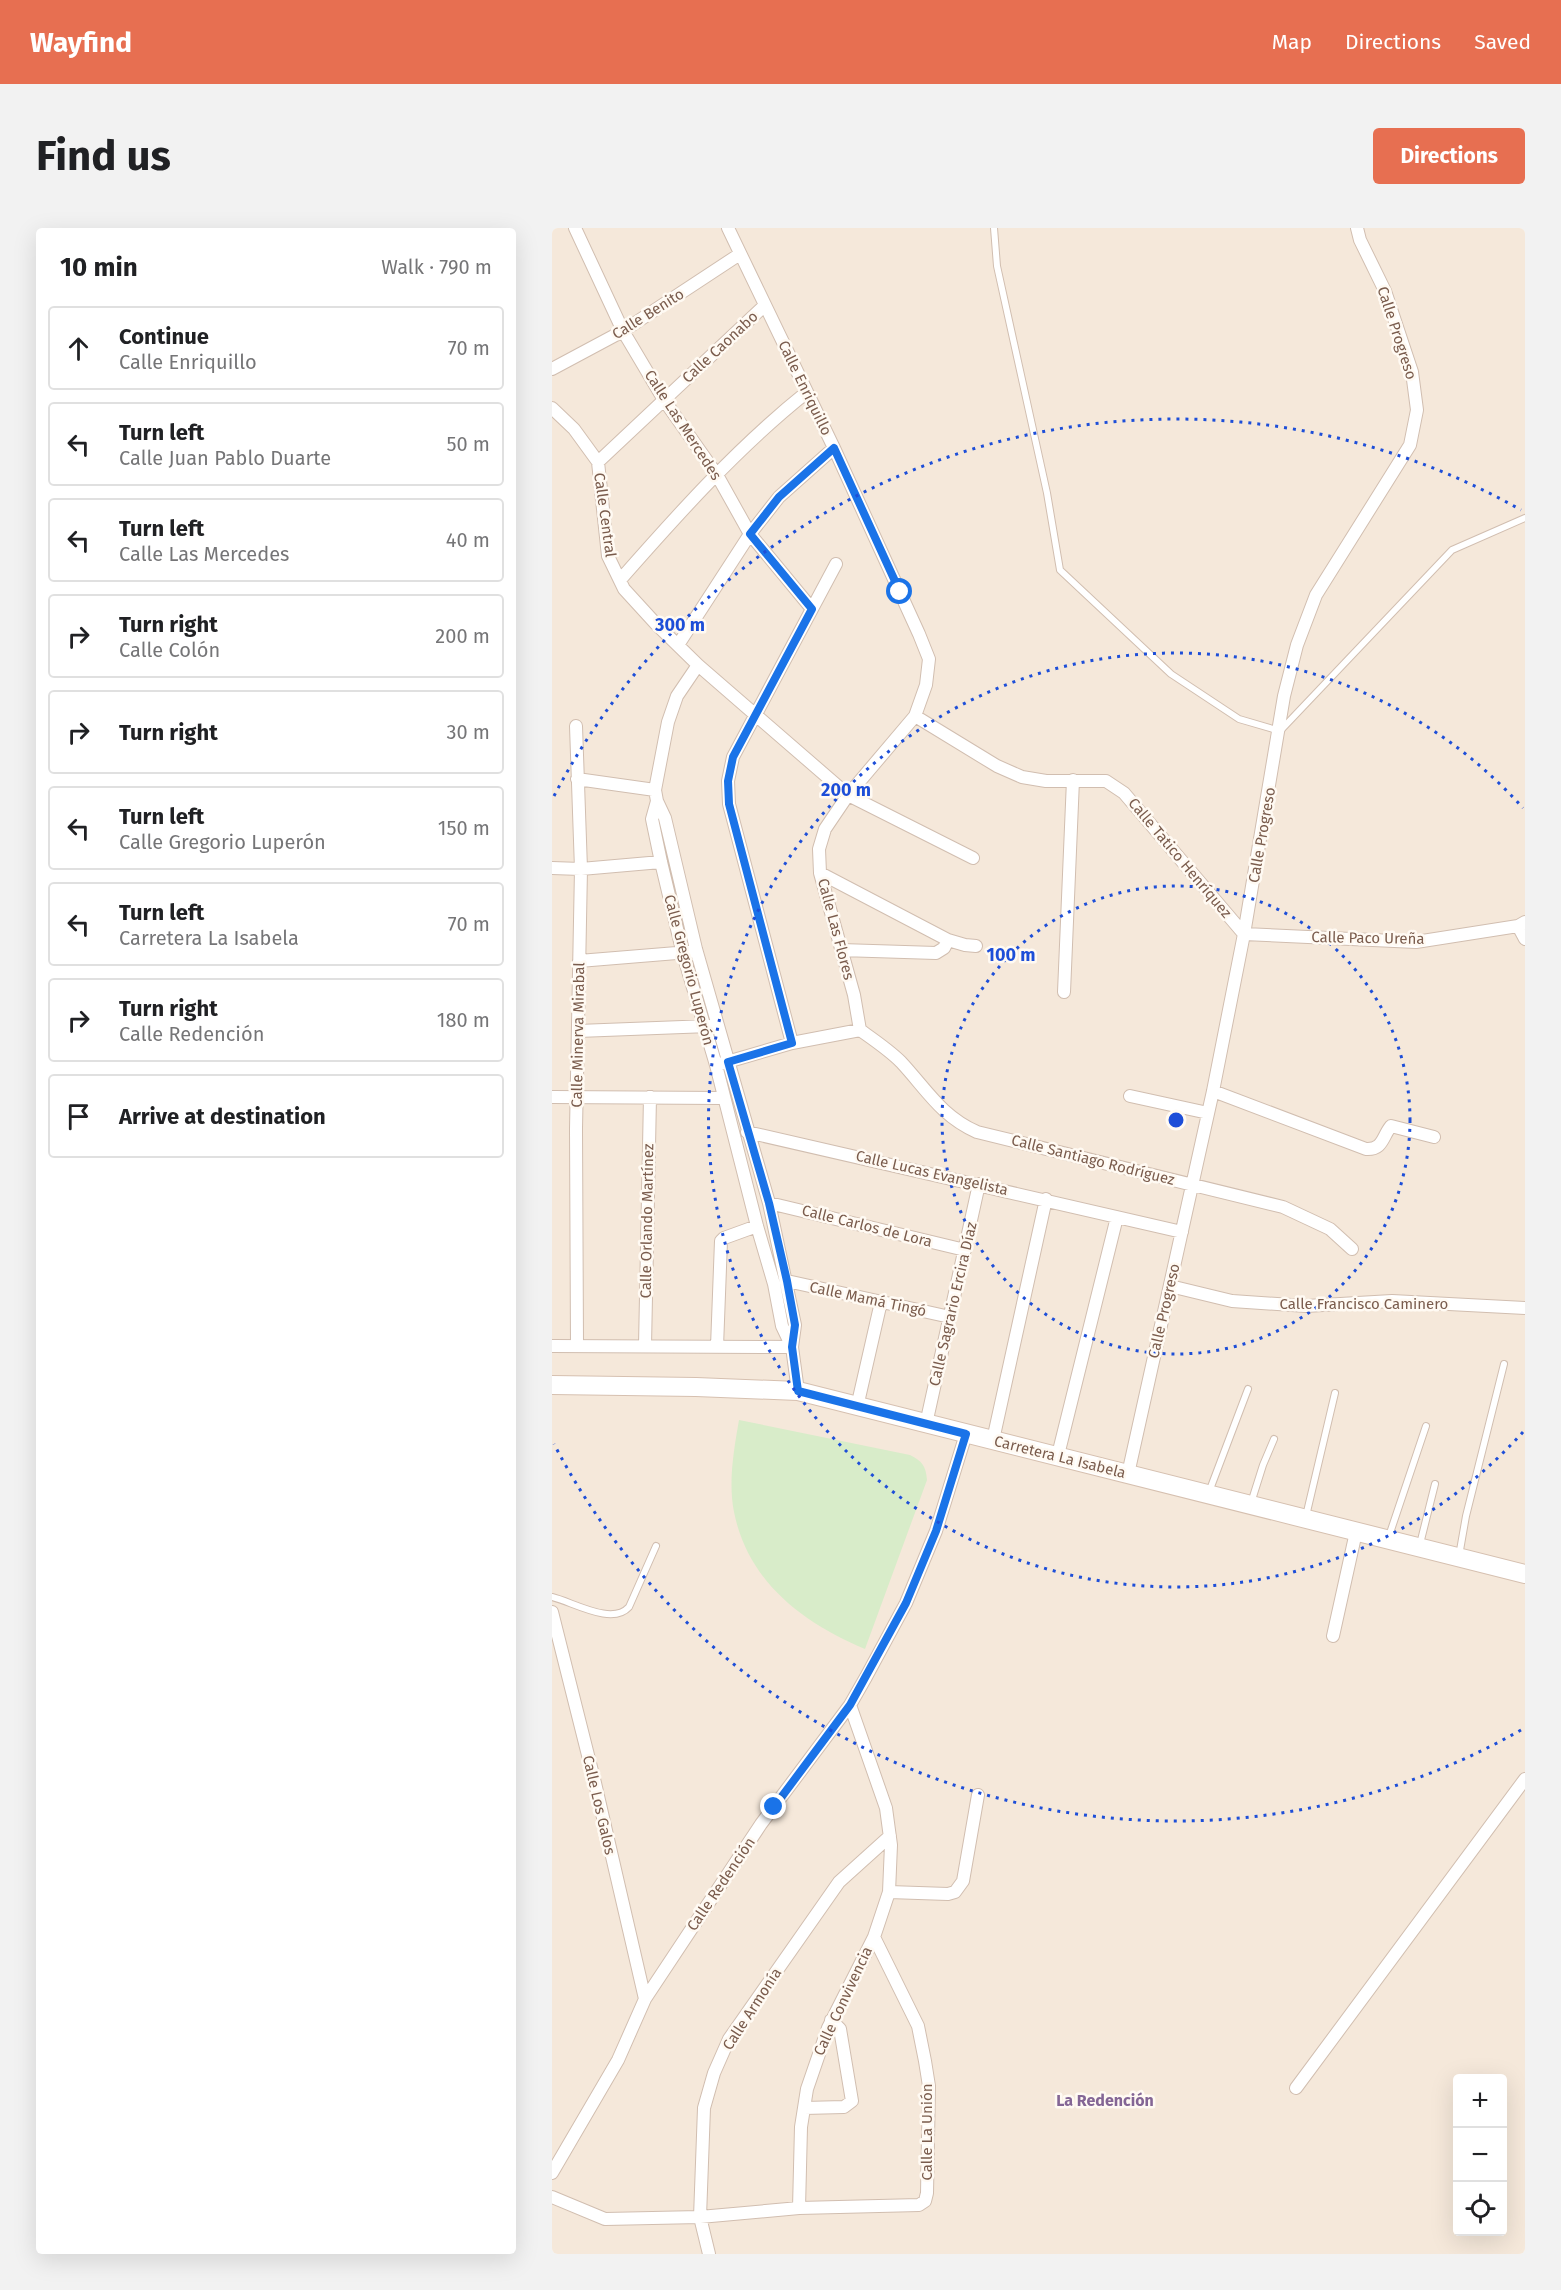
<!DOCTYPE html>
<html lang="en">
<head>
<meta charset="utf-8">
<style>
	body { margin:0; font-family:"Fira Sans",sans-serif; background:#f2f2f2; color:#202124 }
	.controls { position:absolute; right:18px; bottom:18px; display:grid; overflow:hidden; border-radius:6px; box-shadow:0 6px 24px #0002 }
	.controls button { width:54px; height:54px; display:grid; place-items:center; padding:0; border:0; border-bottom:2px solid #e0e0e0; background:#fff; color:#202124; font:30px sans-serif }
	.stop { position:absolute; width:18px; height:18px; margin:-14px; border:4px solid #1a73e8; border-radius:50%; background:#fff }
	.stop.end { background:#1a73e8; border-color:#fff; box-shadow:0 2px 6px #0008 }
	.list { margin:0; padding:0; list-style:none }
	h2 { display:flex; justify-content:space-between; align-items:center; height:78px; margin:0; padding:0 24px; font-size:26px }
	h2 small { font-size:20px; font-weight:400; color:#757577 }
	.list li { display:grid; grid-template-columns:39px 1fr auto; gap:18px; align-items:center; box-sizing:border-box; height:84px; margin:0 12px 12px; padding:0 12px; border:2px solid #e0e0e0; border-radius:6px }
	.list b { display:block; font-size:22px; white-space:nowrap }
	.list p { margin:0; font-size:20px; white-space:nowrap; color:#757577 }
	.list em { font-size:20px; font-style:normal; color:#757577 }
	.icon { flex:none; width:33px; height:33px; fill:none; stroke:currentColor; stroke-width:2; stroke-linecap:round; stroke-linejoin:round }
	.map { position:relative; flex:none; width:973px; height:2026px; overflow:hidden; border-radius:6px }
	header { display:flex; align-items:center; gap:36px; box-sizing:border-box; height:84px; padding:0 30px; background:#e76f51; color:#fff }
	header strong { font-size:28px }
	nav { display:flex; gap:33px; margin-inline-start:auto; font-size:21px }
	.intro { display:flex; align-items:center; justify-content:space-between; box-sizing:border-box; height:144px; padding:0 36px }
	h1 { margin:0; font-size:42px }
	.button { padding:15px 27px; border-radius:6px; background:#e76f51; color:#fff; font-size:21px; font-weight:700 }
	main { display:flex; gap:36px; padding:0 36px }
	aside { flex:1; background:#fff; border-radius:6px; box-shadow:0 6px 24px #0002 }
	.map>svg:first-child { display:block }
</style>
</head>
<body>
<header>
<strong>Wayfind</strong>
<nav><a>Map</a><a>Directions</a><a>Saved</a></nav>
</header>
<div class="intro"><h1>Find us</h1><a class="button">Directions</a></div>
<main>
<aside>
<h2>10 min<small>Walk · 790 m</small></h2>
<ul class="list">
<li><svg class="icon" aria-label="ahead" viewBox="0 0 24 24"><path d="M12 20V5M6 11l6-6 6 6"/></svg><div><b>Continue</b><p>Calle Enriquillo</p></div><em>70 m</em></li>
<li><svg class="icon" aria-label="left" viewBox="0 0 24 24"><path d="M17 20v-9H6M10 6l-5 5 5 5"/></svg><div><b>Turn left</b><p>Calle Juan Pablo Duarte</p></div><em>50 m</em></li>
<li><svg class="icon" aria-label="left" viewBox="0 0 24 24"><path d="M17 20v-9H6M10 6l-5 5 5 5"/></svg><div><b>Turn left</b><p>Calle Las Mercedes</p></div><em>40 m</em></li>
<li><svg class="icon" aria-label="right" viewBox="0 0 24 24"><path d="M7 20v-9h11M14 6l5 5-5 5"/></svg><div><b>Turn right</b><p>Calle Colón</p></div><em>200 m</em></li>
<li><svg class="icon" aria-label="right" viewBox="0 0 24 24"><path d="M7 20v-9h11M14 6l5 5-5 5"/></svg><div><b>Turn right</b></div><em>30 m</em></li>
<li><svg class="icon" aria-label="left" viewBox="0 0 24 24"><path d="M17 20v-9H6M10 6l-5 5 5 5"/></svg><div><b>Turn left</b><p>Calle Gregorio Luperón</p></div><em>150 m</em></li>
<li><svg class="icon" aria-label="left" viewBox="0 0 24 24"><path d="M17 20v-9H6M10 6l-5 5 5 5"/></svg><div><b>Turn left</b><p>Carretera La Isabela</p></div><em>70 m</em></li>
<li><svg class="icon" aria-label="right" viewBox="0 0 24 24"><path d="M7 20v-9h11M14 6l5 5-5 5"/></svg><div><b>Turn right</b><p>Calle Redención</p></div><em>180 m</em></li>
<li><svg class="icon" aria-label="arrive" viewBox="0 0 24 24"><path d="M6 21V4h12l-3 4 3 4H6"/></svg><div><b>Arrive at destination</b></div></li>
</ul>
</aside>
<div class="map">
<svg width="973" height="2026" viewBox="0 0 973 2026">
	<rect width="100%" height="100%" fill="#fdf6ec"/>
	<path fill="#f5e8da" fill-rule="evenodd" d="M 0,0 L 973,0 L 973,2026 L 0,2026 ZM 906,1850 L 951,1850 L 951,2004 L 906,2004 Z"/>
	<path fill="#d8ecc9" d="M 187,1192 L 358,1227 C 370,1233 374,1238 375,1252 L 313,1421 C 251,1395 196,1354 182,1284 C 176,1254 182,1221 187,1192 Z"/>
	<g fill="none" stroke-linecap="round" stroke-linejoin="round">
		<g stroke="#d1beb0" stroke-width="8">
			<path id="lane" d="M 442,0 L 445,38 L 495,265 L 508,342 L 619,446 L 687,491 L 728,503 L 900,322 L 973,290
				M 657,1264 L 696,1161
				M 699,1275 L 711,1237 L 722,1211
				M 754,1288 L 783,1165
				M 837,1308 L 874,1198
				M 868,1316 L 883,1256
				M 907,1328 L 914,1288 L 952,1136
				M 0,1369 C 21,1374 60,1398 77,1379 L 104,1318"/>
		</g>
		<g stroke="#d1beb0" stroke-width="14">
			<path id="street" d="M 23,0 L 71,103 L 112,172 L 165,247 L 198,306 L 260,381
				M 176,0 L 282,220 L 367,406 L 377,431 L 374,457 L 363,488 L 296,567 L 273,601 L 267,621 L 268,645 L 302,767 L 308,802
				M 0,141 L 71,103 L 188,26
				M 0,180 L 22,201 L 46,234 L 56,328 L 72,361 L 104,396 L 146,437 L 296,567 L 421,630
				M 46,234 L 212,78
				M 68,352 C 126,286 186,219 255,164
				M 126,417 L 198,306 L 227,269 L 282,220
				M 146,437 L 125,468 L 116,494 L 103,562 L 105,573 L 113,590 L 144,721 L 217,975 L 243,1097 L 240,1119 L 246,1163
				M 363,488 L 445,538 L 470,549 L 494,553 L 554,553 L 572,565 L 692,706 L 864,714 L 966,698 L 973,694
				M 24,498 L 29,641 L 24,901 L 25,1117
				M 25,551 L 103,562
				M 105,573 L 100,591 L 109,634 L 131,726 L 164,837 L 205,998 L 222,1056 L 230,1098 L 240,1119
				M 0,640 L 29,641 L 109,634
				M 268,645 L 396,712 L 413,717 L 424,718
				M 966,698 L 973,711
				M 289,722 L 384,725 L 392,720 L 396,712
				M 27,733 L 137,724
				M 512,764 L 521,552
				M 308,802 C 322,812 337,822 349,834 C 375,862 389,888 425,904 L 731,979 L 778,1001 L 800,1021
				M 26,803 L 157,798
				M 240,815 L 177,576 L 176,553 L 181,529 L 284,336
				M 168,836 L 240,815 L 308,802
				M 661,863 L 814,921 C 831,922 830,909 839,898 L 882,909
				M 578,868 L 656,885
				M 0,869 L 171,870
				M 195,904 L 630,1004
				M 217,975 L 413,1022
				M 235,1053 L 398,1089
				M 618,1058 L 680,1073 L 754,1078 L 840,1073 L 973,1080
				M 0,1118 L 240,1119
				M 93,1118 L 98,869
				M 165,1119 L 169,1013 L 172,1010 L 205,998
				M 305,1179 L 329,1074
				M 374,1196 L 427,956
				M 441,1212 L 494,971
				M 506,1227 L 565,989
				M 576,1246 L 661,863 L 692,706 L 732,468 L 745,417 L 764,367 L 858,217 L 865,182 L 860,144 L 833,63 L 808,12 L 805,0
				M 0,1384 L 43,1555 L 93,1771
				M 781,1408 L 804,1304
				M 337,1664 L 396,1666 L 403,1664 L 411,1653 L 426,1567
				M 744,1860 L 973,1551
				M 252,1880 L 292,1879 L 300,1873 L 288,1801 L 279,1792
				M 0,1945 L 66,1832 L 93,1771 L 209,1596 L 298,1477 L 314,1449 L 354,1375 L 384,1303 L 414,1206
				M 0,1969 L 53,1991 L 148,1989 L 247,1980 L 367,1977 L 373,1973 L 375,1965 L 377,1858 L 373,1833 L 366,1798 L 322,1709
				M 247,1980 L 249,1899 L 255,1861 L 276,1800 L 322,1709 L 337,1664 L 339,1617 L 334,1580 L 298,1477
				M 157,2026 L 148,1989 L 152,1880 L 162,1845 L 177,1811 L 287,1654 L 338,1608"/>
		</g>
		<g stroke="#d6c0b0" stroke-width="20">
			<path id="secondary" d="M 0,1157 L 144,1159 L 246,1163 L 973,1346"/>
		</g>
		<use href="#lane" stroke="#fff" stroke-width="6"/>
		<use href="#street" stroke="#fff" stroke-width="12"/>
		<use href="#secondary" stroke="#fff" stroke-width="18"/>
	</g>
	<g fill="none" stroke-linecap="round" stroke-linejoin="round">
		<path stroke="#1a73e8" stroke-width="8" d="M 222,1579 L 298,1477 L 354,1375 L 384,1303 L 414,1206 L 246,1163 L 240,1119 L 243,1097 L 235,1053 L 217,975 L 176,834 L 240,815 L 177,576 L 176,553 L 181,529 L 260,381 L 198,306 L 227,269 L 282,220 L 348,364"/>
	</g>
	<g fill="none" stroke="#1d4ed8" stroke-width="3" stroke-dasharray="3 6">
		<circle cx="624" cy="892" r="234"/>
		<path d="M971 1204A467 467 0 1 1 971 580"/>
		<path d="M969 1502A701 701 0 0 1 2 1216M2 568A701 701 0 0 1 969 282"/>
	</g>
	<g text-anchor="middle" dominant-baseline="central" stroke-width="5" stroke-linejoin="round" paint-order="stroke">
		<g font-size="15" fill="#7a5c4d" stroke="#fffaf3">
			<text transform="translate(96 86) rotate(-32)">Calle Benito</text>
			<text transform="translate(845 105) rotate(72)">Calle Progreso</text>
			<text transform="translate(168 119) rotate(-43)">Calle Caonabo</text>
			<text transform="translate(253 160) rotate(64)">Calle Enriquillo</text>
			<text transform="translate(131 197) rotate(57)">Calle Las Mercedes</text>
			<text transform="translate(53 287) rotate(82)">Calle Central</text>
			<text transform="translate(710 607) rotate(-80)">Calle Progreso</text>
			<text transform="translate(628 630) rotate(50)">Calle Tatico Henríquez</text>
			<text transform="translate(284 701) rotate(75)">Calle Las Flores</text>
			<text transform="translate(816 710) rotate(1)">Calle Paco Ureña</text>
			<text transform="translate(137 742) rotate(75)">Calle Gregorio Luperón</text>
			<text transform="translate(26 807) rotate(-89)">Calle Minerva Mirabal</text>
			<text transform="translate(541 932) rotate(14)">Calle Santiago Rodríguez</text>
			<text transform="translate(380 945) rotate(13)">Calle Lucas Evangelista</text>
			<text transform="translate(95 993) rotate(-89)">Calle Orlando Martínez</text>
			<text transform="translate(315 998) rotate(14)">Calle Carlos de Lora</text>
			<text transform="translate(316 1071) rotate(12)">Calle Mamá Tingó</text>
			<text transform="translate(401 1076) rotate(-77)">Calle Sagrario Ercira Díaz</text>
			<text x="812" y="1076">Calle Francisco Caminero</text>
			<text transform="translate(612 1083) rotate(-77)">Calle Progreso</text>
			<text transform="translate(508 1229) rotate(14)">Carretera La Isabela</text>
			<text transform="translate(47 1577) rotate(77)">Calle Los Galos</text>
			<text transform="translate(169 1656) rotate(-56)">Calle Redención</text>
			<text transform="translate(291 1773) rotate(-65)">Calle Convivencia</text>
			<text transform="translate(200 1781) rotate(-57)">Calle Armonía</text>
			<text transform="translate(375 1904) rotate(-90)">Calle La Unión</text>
		</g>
		<g font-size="16" font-weight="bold" fill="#846695" stroke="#fffaf3">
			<text x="553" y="1872">La Redención</text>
		</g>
	</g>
	<circle cx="624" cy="892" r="9" fill="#1d4ed8" stroke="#fffaf3" stroke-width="3"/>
	<g font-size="18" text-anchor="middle" font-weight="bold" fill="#1d4ed8" stroke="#fffaf3" stroke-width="5" stroke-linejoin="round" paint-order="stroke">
		<text x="128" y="403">300 m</text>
		<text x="294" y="568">200 m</text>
		<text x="459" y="733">100 m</text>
	</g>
</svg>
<div class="controls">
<button>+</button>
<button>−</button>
<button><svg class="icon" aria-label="locate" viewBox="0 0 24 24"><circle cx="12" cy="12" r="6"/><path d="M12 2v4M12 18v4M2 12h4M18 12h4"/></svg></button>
</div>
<div class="stop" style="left:348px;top:364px"></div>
<div class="stop end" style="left:222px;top:1579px"></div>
</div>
</main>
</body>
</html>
